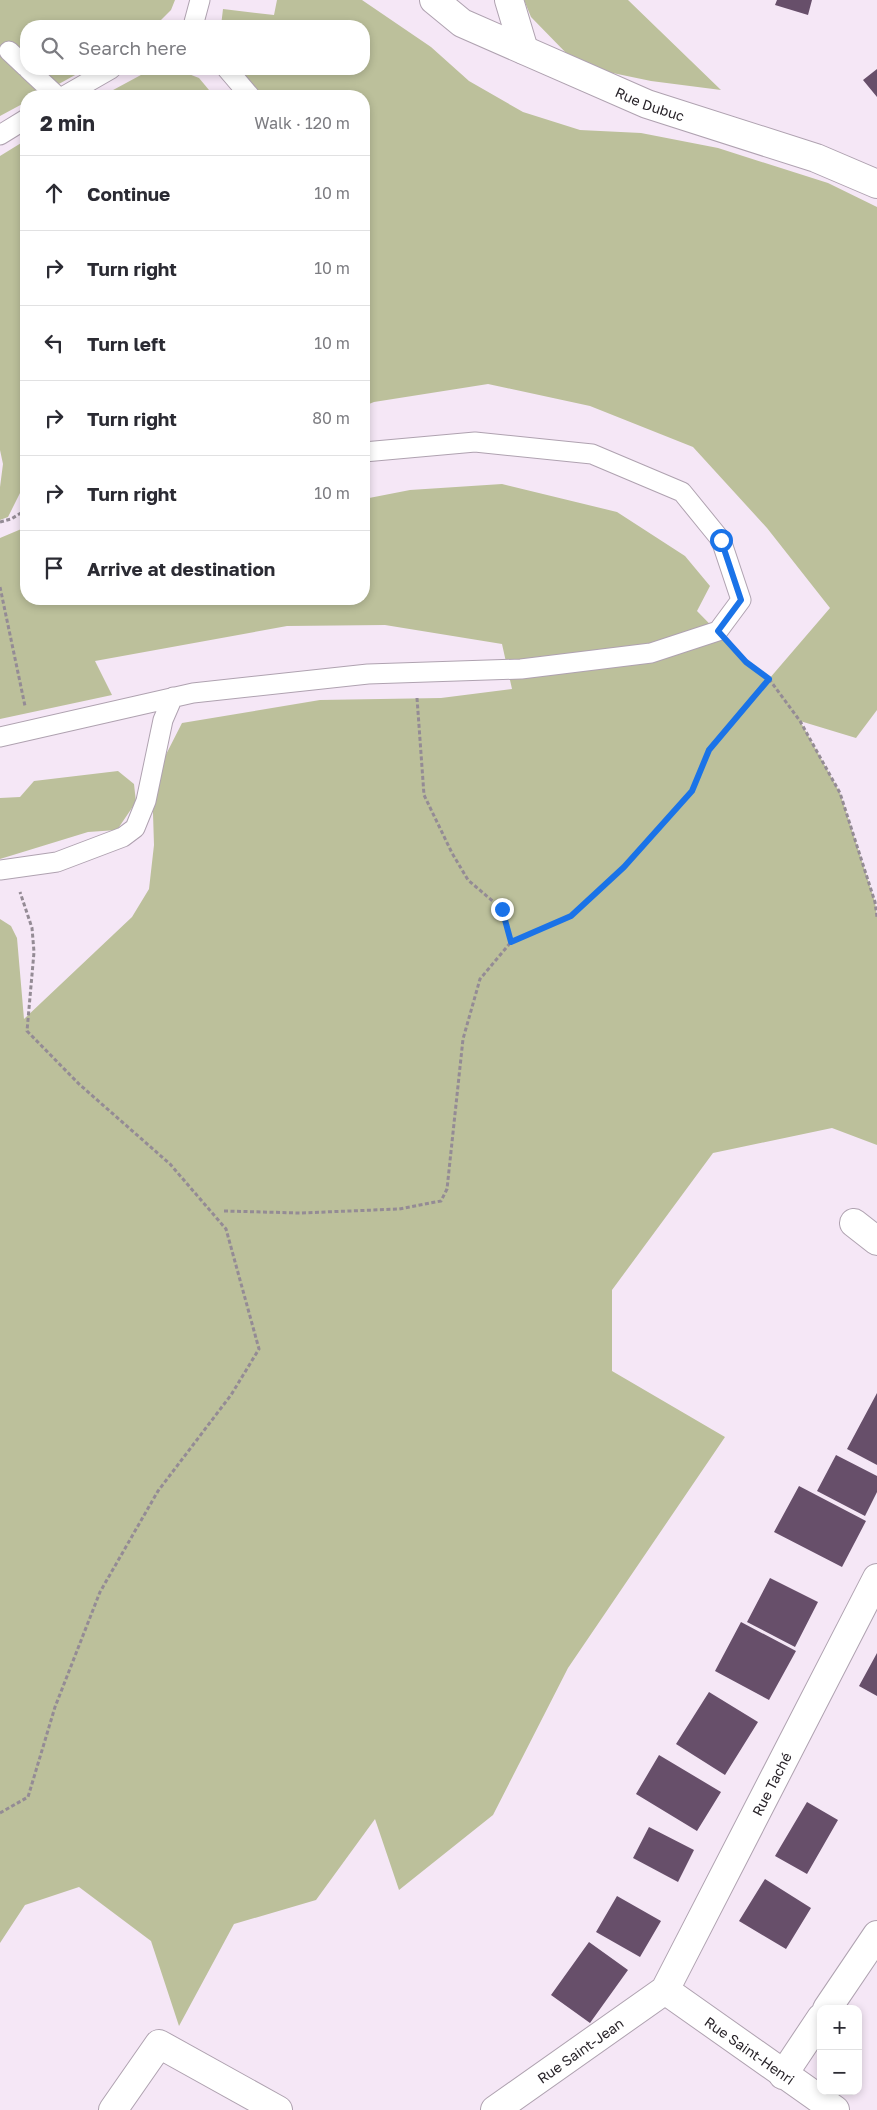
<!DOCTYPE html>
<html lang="en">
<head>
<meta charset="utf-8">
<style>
	body { margin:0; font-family:"Golos Text",sans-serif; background:#f7f7f7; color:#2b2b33 }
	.controls { position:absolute; right:15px; bottom:15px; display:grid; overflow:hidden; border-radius:10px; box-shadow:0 2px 8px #0003 }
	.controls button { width:45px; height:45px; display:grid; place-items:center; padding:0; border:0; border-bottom:1px solid #e1e1e2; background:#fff; color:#2b2b33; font:25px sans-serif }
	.stop { position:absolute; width:15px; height:15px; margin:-11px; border:4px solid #1a73e8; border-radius:50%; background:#fff }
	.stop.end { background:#1a73e8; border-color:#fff; box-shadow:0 1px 5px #0008 }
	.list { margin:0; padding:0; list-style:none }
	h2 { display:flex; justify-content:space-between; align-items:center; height:65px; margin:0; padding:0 20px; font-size:21px }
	h2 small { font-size:16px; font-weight:400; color:#7c7c81 }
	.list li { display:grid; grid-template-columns:32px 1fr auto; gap:15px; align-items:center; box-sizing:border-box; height:75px; padding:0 20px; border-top:1px solid #e1e1e2 }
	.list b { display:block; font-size:19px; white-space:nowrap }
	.list em { font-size:16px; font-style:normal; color:#7c7c81 }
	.icon { flex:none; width:28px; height:28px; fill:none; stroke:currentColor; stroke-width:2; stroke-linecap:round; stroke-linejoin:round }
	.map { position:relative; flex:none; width:877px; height:2110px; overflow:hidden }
	.search { position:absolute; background:#fff; box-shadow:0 2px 8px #0003; left:20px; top:20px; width:350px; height:55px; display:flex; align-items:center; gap:12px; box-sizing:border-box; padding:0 18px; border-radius:20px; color:#7c7c81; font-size:19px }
	.panel { position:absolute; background:#fff; box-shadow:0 2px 8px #0003; left:20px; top:90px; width:350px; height:515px; border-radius:20px }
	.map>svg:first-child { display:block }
</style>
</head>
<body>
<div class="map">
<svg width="877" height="2110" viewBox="0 0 877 2110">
	<rect width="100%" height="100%" fill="#f5e7f6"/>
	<path fill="#bcc09b" d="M 0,0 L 175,0 L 171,10 L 155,26 L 26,26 L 26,69 L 86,69 L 37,96 L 26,96 L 26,102 L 0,116 Z
		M 277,0 L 362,0 L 431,47 L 469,81 L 523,112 L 580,130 L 641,133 L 718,148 L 828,183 L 877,207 L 877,710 L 856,738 L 800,721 L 840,793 L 875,902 L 877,917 L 877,1145 L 832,1128 L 713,1153 L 612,1290 L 612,1371 L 725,1437 L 568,1668 L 493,1815 L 399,1890 L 375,1819 L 316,1900 L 234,1924 L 179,2026 L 151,1941 L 79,1887 L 25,1905 L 0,1943 L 0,919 L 11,926 L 17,938 L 24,1019 L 132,917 L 149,889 L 154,845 L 152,782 L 182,723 L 320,700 L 441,698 L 512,689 L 502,644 L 385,625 L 287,626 L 95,661 L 112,695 L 0,719 L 0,538 L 26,527 L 26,599 L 364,599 L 364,499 L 410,490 L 502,484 L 617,512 L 685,556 L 710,586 L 697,611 L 746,661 L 769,679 L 830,608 L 767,528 L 693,447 L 590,406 L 488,384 L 374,402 L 364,406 L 364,96 L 261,96 L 239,69 L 364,69 L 364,26 L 221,26 L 223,9 L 274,15 Z
		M 524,0 L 628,0 L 721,90 L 651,81 L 603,71 L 570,57 L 531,17 Z
		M 152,69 L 176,69 L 199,78 L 214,96 L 102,96 Z
		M 26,140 L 26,481 L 8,517 L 0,520 L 0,487 L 3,464 L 0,450 L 0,156 Z
		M 118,771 L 134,784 L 136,802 L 117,830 L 88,832 L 0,859 L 0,798 L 20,797 L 34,781 Z"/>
	<path fill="#674f6a" d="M 777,0 L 812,0 L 808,15 L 775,5 Z
		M 877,69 L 877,97 L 863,80 Z
		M 877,1393 L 877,1465 L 847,1449 Z
		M 836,1455 L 877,1476 L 877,1492 L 865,1516 L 817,1491 Z
		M 799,1486 L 866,1521 L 842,1567 L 774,1532 Z
		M 770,1578 L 818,1602 L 795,1647 L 747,1622 Z
		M 741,1622 L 796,1651 L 769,1700 L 715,1671 Z
		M 877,1653 L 877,1696 L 859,1686 Z
		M 709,1692 L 758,1722 L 725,1775 L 676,1744 Z
		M 659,1755 L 721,1792 L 697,1831 L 636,1794 Z
		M 807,1802 L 838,1820 L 807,1874 L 775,1856 Z
		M 649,1827 L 694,1850 L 678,1882 L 633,1858 Z
		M 765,1879 L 811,1908 L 786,1949 L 739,1921 Z
		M 617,1896 L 661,1921 L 640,1957 L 596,1932 Z
		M 589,1942 L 628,1970 L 590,2023 L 551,1995 Z"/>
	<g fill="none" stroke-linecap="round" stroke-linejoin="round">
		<g stroke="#afa2b0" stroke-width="21">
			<path id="lane" d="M 193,26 L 200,0
				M 9,51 L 26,67
				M 28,69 L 57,96
				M 227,69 L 250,96
				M 64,96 L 111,69
				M 0,135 L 26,119
				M 0,737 L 193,693 L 368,674 L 521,669 L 651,653 L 718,631 L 741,600 L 721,540 L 682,492 L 592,454 L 475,442 L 364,452
				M 0,870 L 57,862 L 123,837 L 135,828 L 146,801 L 163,720 L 173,697"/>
		</g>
		<g stroke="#afa2b0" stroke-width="30">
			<g id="street">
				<path d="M 854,1223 L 877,1241"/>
				<path id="s1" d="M 665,1990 L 835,2110"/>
				<path d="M 827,2009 L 877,1935"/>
				<path d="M 783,2075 L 821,2018"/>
				<path d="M 113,2110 L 159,2044 L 278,2110"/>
				<path id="s2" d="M 495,2110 L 665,1990 L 877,1578"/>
			</g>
		</g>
		<g stroke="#afa2b0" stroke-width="30">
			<g id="secondary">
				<path id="s3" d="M 434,0 L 462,23 L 647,104 L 816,158 L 877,184"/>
				<path d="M 509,0 L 524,50"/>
			</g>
		</g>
		<path stroke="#948b95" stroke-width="3" stroke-dasharray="4 2.5" stroke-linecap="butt" d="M 0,522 L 11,519 L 26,510
			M 0,587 L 25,706
			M 735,649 L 746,661 L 769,679 L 800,721 L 840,793 L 875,902 L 877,917
			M 417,698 L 424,795 L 452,853 L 468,880 L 502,909 L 511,942 L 571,916 L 624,867 L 692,791 L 709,750 L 769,679
			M 224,1211 L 300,1213 L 399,1209 L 441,1201 L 447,1189 L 463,1039 L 480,979 L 511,942
			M 0,1813 L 28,1797 L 55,1707 L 100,1592 L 158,1491 L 231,1395 L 259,1349 L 226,1229 L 170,1164 L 79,1084 L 27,1031 L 34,952 L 32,928 L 20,892"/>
		<use href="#lane" stroke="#fff" stroke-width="19"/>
		<use href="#street" stroke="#fff" stroke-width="28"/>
		<use href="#secondary" stroke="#fff" stroke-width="28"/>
	</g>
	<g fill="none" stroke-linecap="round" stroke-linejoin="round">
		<path stroke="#1a73e8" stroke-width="6" d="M 502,909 L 511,942 L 571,916 L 624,867 L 692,791 L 709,750 L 769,679 L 746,662 L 718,631 L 741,600 L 721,540"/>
	</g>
	<g text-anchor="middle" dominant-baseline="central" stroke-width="5" stroke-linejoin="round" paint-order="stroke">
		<g font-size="14" fill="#282329" stroke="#fff">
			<text stroke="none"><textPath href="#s3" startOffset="241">Rue Dubuc</textPath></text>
			<text stroke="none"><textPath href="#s2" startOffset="440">Rue Taché</textPath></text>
			<text stroke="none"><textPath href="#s2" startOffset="104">Rue Saint-Jean</textPath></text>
			<text stroke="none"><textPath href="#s1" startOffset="104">Rue Saint-Henri</textPath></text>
		</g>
	</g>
</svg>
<div class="controls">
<button>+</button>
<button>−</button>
</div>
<div class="stop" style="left:721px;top:540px"></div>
<div class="stop end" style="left:502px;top:909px"></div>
<div class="search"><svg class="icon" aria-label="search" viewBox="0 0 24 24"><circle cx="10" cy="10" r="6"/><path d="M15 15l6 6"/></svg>Search here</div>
<section class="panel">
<h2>2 min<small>Walk · 120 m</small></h2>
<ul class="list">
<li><svg class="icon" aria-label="ahead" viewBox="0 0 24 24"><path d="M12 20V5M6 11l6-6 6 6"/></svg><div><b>Continue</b></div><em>10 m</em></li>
<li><svg class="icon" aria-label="right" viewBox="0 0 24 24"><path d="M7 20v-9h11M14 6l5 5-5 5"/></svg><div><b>Turn right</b></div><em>10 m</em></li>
<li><svg class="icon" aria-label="left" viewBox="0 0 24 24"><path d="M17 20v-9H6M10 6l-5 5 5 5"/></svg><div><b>Turn left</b></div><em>10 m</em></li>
<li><svg class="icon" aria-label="right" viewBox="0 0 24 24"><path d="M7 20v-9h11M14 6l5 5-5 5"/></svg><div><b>Turn right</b></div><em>80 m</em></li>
<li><svg class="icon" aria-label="right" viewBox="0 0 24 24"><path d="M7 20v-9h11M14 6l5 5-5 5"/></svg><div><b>Turn right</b></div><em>10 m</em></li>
<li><svg class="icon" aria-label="arrive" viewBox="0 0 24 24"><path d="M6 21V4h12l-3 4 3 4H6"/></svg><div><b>Arrive at destination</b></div></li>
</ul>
</section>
</div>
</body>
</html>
